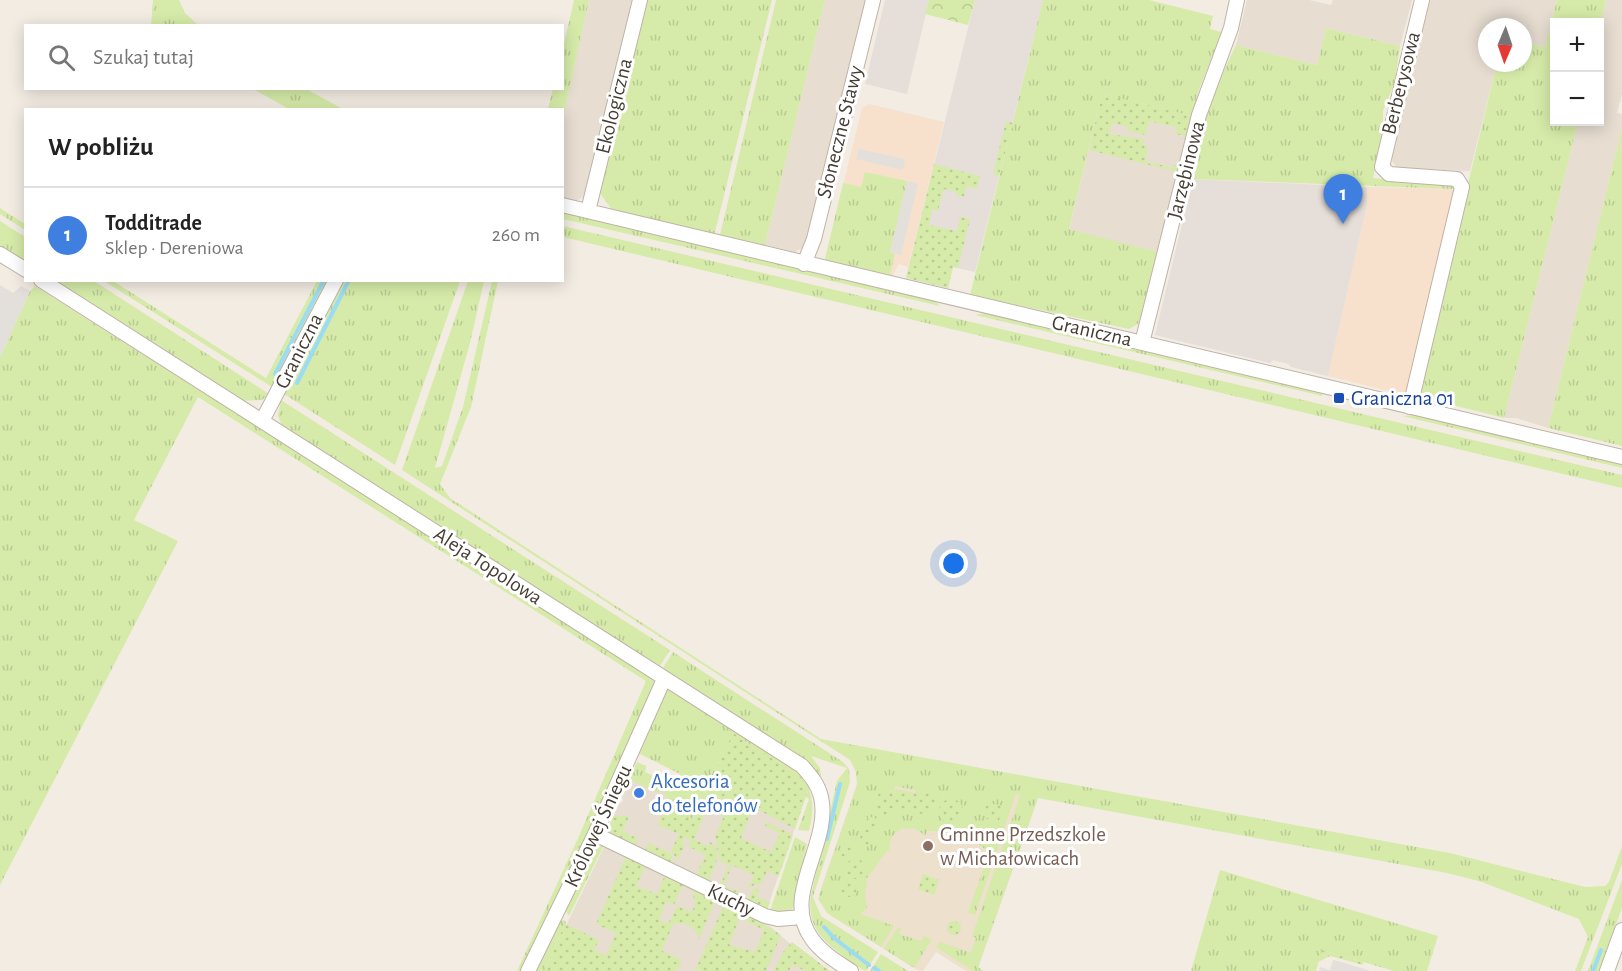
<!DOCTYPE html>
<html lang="pl">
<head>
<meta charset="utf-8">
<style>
	body { margin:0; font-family:"Alegreya Sans",sans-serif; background:#f6f6f6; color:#222 }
	.controls { position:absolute; right:18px; top:18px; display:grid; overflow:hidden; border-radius:0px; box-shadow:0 3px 15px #0003 }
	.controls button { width:54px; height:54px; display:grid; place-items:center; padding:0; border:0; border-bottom:2px solid #e0e0e0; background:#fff; color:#222; font:30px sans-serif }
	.compass { position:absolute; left:1478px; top:18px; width:54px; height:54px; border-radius:50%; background:#fff; box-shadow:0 3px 15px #0003; rotate:182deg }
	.you { position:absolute; left:954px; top:564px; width:21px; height:21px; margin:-15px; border:4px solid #fff; border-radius:50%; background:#1a73e8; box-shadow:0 0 0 9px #1a73e833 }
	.badge { display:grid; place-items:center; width:39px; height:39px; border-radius:50%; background:#ff130f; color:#fff; font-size:20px; font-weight:700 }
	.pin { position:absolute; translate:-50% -50px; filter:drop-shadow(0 2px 3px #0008) }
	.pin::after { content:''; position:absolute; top:32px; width:21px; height:18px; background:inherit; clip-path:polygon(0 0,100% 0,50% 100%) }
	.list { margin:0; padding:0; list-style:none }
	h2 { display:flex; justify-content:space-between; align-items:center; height:78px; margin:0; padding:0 24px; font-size:26px }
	h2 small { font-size:20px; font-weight:400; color:#767676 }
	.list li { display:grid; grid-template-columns:39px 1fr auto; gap:18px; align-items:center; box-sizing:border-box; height:96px; padding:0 24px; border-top:2px solid #e0e0e0 }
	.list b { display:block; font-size:22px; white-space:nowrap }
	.list p { margin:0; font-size:20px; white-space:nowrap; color:#767676 }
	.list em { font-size:20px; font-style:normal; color:#767676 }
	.icon { flex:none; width:33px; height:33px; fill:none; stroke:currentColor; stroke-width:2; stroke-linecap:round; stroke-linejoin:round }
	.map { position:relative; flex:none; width:1622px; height:971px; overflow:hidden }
	.search { position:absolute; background:#fff; box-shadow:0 3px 15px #0003; left:24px; top:24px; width:540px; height:66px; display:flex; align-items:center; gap:15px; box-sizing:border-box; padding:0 21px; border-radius:0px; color:#767676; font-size:22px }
	.panel { position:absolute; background:#fff; box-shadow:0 3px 15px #0003; left:24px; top:108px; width:540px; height:174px; border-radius:0px }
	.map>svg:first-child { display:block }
</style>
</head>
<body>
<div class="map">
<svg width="1622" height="971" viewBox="0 0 1622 971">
	<defs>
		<pattern id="grass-tufts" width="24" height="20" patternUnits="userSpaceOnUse" patternTransform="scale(1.5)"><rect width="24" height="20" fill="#d6eba9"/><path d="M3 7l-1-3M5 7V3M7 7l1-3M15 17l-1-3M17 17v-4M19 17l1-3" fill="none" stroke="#b9ca92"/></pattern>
		<pattern id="forest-crowns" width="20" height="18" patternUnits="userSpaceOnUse" patternTransform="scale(1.5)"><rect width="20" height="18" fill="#d6eba9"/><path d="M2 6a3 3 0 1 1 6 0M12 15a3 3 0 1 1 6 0" fill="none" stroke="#b9ca92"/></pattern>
		<pattern id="park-dots" width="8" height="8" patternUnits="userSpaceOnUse" patternTransform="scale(1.5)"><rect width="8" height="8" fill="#d6eba9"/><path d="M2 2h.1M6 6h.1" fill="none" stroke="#b9ca92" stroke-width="1.8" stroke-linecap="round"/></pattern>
	</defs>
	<rect width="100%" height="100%" fill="#f3ece3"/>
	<path fill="#e7ddd1" d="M 589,0 L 635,0 L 588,194 L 576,201 L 563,198 L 563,118 Z
		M 825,0 L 868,0 L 807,245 L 795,252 L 765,245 Z
		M 1247,0 L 1309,0 L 1331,5 L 1333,0 L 1412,0 L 1400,46 L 1326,28 L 1317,65 L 1236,45 Z
		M 1429,0 L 1557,0 L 1545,47 L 1523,42 L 1523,27 L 1487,27 L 1487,63 L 1497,63 L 1470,171 L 1397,168 L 1390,158 Z
		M 1606,0 L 1622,0 L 1622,94 L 1617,113 L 1622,114 L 1622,128 L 1548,428 L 1516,418 L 1504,418 L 1578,122 L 1600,122 L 1600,26 Z
		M 1102,94 L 1192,116 L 1158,252 L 1069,230 Z
		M 733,733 L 808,790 L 766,912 L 612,835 L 608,830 L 619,804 L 623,801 L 622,797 L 637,762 L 646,766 L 645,772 L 674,786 L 705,794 Z
		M 604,847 L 614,848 L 710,895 L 710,899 L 723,906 L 725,902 L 767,924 L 805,956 L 830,971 L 544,971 Z"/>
	<path fill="#f7e0cc" d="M 869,104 L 944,122 L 908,267 L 899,264 L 893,275 L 825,259 L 862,108 Z
		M 1367,187 L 1454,189 L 1456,192 L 1408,393 L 1405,395 L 1328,376 L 1367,204 Z"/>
	<path fill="#e5ded9" d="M 885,0 L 929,0 L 907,94 L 865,84 Z
		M 975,0 L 1043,0 L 975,272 L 953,267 L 948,288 L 906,278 Z
		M 1193,179 L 1367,187 L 1367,204 L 1328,376 L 1291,367 L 1288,364 L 1273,360 L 1270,363 L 1155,335 Z"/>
	<path fill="#ede0cc" d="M 884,769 L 1038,798 L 977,971 L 966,971 L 936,952 L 923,971 L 919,971 L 830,915 L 819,894 L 857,784 Z"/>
	<path fill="url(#grass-tufts)" fill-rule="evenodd" d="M 153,0 L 179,0 L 185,13 L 198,25 L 151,25 Z
		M 574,0 L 589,0 L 563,118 L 562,110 L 548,109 L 553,89 L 562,88 L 563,49 Z
		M 646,0 L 772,0 L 714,236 L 613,211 L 599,192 Z
		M 776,0 L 825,0 L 765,245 L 720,235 Z
		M 1043,0 L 1149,0 L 1213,16 L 1210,29 L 1222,32 L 1198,92 L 1192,116 L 1102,94 L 1069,229 L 1158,252 L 1141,322 L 1129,329 L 970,295 Z
		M 1557,0 L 1606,0 L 1600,26 L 1600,22 L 1554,22 L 1554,122 L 1578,122 L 1504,418 L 1417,396 L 1497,63 L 1523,63 L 1523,42 L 1545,47 Z
		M 1326,28 L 1400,46 L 1395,82 L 1383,111 L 1383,135 L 1373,178 L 1453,185 L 1456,192 L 1454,189 L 1193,179 L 1198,164 L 1197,145 L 1211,98 L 1236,45 L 1317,65 Z
		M 253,89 L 306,89 L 343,109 L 289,109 Z
		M 1622,128 L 1622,446 L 1548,428 Z
		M 865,172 L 907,181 L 890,252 L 895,254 L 890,274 L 893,275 L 888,278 L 825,259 L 843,183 L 861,187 Z
		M 0,208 L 25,224 L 25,230 L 0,214 Z
		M 563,212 L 935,301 L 940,306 L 563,219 Z
		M 0,221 L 25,237 L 25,265 L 0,249 Z
		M 563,226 L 1622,475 L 1622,488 L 563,237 Z
		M 50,281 L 94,281 L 269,394 L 262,400 L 240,401 Z
		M 104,281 L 113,281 L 266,378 L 317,281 L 328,281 L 272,387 Z
		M 344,281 L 460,281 L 395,465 L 284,394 Z
		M 468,281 L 484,281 L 470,343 L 435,468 L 442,466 L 463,407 L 492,281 L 498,281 L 471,407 L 440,484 L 450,498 L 821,739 L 1450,853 L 1585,887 L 1605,886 L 1609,882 L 1622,846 L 1622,864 L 1581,971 L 1575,971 L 1588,937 L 1579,919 L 1479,881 L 1447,873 L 1038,798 L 978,967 L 983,971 L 973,971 L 936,947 L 940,942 L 971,953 L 976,938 L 972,936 L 1020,795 L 1016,794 L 975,915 L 968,913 L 989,852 L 966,835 L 950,831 L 927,831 L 925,836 C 910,821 887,829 890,852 L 887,851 L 867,878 L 865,896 L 867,908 L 860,914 L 894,926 L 881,947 L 827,913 L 818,899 L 857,785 L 856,772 L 850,760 L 402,470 ZM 895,786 L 937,794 L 935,806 L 929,811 L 899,810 L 889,790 L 899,794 L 906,791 L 894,789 Z
		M 35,286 L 651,677 L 655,684 L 624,758 L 522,971 L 517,971 L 579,836 L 646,681 L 198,397 L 134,520 L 178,541 L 0,885 L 0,357 L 30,291 Z
		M 986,313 L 1323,391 L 1322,396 L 975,315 Z
		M 281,400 L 670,650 L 658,669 L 282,426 L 278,416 Z
		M 1417,415 L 1622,462 L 1622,468 L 1402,416 Z
		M 673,652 L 843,762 L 849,769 L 850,782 L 813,897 L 821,916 L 878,952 L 866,971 C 857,968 849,961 842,955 C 820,939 807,924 811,895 L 837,781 L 847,768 L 811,756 L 820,768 L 821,781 L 661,671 Z
		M 666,689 L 671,689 L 796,769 C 814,788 815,807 809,831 L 798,830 L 809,799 L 806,797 L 808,790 L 733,734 L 692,819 L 665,806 L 668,800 L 664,792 L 654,792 L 630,779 L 637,762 L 646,766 L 645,772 L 674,786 L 680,774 L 636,752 Z
		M 795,837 L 807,844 L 794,907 L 788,913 L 769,914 Z
		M 605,843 L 569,916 L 565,910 L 594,851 Z
		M 1220,870 L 1438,936 L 1427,971 L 1394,971 L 1322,950 L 1316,971 L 1191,971 Z
		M 1622,880 L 1622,908 L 1599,971 L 1588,971 Z
		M 564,920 L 566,922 L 544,971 L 533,971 L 559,921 Z
		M 898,927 L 901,928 L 899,934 L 921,941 L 923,936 L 932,939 L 914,968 L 884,949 Z
		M 881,954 L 908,971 L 870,971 Z"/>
	<path fill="url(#forest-crowns)" d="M 929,0 L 975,0 L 968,25 L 925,14 Z"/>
	<path fill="url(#park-dots)" fill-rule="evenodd" d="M 1102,94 L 1192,116 L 1187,136 L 1175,134 L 1176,127 L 1149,121 L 1146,135 L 1128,131 L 1128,127 L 1113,123 L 1109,134 L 1144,139 L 1143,145 L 1148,147 L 1145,161 L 1173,168 L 1174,165 L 1180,165 L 1178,172 L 1089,150 Z
		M 1006,121 L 1013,123 L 999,176 L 993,174 Z
		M 934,164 L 980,176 L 977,189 L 967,186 L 964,197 L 956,195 L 957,192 L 944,189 L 938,210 L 932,210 L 929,225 L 957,231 L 960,217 L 970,219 L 958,268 L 953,267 L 948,288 L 906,278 Z
		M 733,733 L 802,778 L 808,790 L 795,829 L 753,807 L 741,838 L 771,852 L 780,833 L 765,826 L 767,822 L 793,835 L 779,876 L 767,871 L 762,883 L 755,884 L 747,890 L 754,875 L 732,865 L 724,886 L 741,893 L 739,898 L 719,888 L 729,865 L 720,861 L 715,836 L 724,816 L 707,809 L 694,839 L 708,847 L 710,842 C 725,851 713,870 708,882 L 696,876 L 705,855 L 688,846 L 691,840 L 685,837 L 682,843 L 685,845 L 678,860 L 671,851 L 679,834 L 658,825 L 665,806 L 693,819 Z
		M 886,790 L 899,794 L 906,791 L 915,793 L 916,790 L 938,794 C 937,804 932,811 923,814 L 899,810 L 886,816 L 878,811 L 875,804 L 879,793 Z
		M939 811a12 12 0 1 1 24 0a12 12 0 1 1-24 0Z
		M 983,802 L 1004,806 L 997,826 L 985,817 Z
		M 613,816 L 629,816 L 623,831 L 638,839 L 635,846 L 612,835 L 608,830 Z
		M 868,816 L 877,819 L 867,848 L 858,844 Z
		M 845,842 L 851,847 L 852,854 L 848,859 L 840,860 Z
		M 648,843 L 670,853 L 675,865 L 645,851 Z
		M 627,854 L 647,863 L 636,886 L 657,894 L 666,873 L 710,895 L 710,899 L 715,902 L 699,939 C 695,927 686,921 673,924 L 662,951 L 680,959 L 681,967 L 675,971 L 544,971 L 565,924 L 599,940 L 594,950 L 606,956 L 616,933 L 596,924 ZM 682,886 L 695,892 L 693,899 L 696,901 L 692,912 L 677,906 L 668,924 L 659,920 L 666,902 L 674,905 Z
		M846 869a10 10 0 1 1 20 0a10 10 0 1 1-20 0Z
		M 923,874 L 939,880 L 934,895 L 918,889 Z
		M841 889a8 8 0 1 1 16 0a8 8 0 1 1-16 0Z
		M 759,886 L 757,897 L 770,902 L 766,912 L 746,901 L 753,890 Z
		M 725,902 L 742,911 L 729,945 L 755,952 L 764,930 L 746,921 L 749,915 L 781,935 L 766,971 L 695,971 Z
		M947 928a7 7 0 1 1 14 0a7 7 0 1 1-14 0Z
		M 792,942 L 830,971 L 806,971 L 792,965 L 789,971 L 774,971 L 783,952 Z
		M 1322,950 L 1363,962 L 1363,965 L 1330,956 L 1318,962 Z"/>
	<path fill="#e3e0dc" d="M 859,149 L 905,159 L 903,170 L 856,159 Z
		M 907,181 L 918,184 L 901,255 L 890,252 Z
		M 0,285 L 13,293 L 21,286 L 30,291 L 0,357 Z
		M 1333,960 L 1338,961 L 1371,971 L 1319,971 L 1320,967 L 1330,970 Z"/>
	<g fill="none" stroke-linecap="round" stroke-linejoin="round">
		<path stroke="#9bdcf5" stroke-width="4" d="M 275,374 L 324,280
			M 297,383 L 349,280
			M 827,839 L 840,784
			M 824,927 L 834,938 L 869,965
			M 874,968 L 879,971
			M 1593,971 L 1601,950"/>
		<g stroke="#bfb3a6" stroke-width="16">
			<path id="minor" d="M 562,205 L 1622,457
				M 588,211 L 640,0
				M 0,254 L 26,270
				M 804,264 L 814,239 L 873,0
				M 41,280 L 802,766 C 810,775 818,784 821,797 C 832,843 780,896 812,939 C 822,953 837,962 851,971
				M 1142,343 L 1199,115 L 1231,28 L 1237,0
				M 1410,407 L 1462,187 L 1457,179 L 1389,174 L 1382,167 L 1422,0
				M 262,421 L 336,280
				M 595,834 L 765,916 L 778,919 L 802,917
				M 528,971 L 595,834 L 664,679
				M 1607,971 L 1622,930"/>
		</g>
		<use href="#minor" stroke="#fff" stroke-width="14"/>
	</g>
	<rect fill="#1a4fb4" stroke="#fff" stroke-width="2" x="1333" y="392" width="12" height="12" rx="3"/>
	<circle fill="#3f7fe0" stroke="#fff" stroke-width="2" cx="639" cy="793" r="6"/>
	<circle fill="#8d6e63" stroke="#fff" stroke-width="2" cx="928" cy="846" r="6"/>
	<g text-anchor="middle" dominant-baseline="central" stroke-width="6" stroke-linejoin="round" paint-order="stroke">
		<g font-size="21" fill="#453c33" stroke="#fff">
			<text transform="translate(1401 83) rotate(-76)">Berberysowa</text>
			<text transform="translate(614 106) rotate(-76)">Ekologiczna</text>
			<text transform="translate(840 132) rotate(-76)">Słoneczne Stawy</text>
			<text transform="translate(1186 170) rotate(-76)">Jarzębinowa</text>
			<text transform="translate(1092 331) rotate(13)">Graniczna</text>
			<text transform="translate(299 351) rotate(-63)">Graniczna</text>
			<text transform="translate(488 566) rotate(33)">Aleja Topolowa</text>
			<text transform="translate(598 826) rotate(-65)">Królowej Śniegu</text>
			<text transform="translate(731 900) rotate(26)">Kuchy</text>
		</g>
		<g font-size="21" fill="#164399" stroke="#fff" text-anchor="start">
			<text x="1351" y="398">Graniczna 01</text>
		</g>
		<g font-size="21" fill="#366cbe" stroke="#fff" text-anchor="start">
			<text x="651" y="781">Akcesoria<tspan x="651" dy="24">do telefonów</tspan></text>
		</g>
		<g font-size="21" fill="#785e54" stroke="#fff" text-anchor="start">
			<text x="940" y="834">Gminne Przedszkole<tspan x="940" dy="24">w Michałowicach</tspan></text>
		</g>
	</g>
</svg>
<div class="controls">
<button>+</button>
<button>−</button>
</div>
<svg class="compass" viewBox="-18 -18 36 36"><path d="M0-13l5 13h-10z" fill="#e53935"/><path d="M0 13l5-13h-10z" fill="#767676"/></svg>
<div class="you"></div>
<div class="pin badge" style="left:1343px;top:224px;background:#3f7fe0">1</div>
<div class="search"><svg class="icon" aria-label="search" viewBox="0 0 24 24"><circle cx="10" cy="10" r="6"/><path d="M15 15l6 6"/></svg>Szukaj tutaj</div>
<section class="panel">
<h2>W pobliżu<small></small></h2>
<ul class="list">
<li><span class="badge" style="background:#3f7fe0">1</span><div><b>Todditrade</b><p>Sklep · Dereniowa</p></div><em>260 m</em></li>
</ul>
</section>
</div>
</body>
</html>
